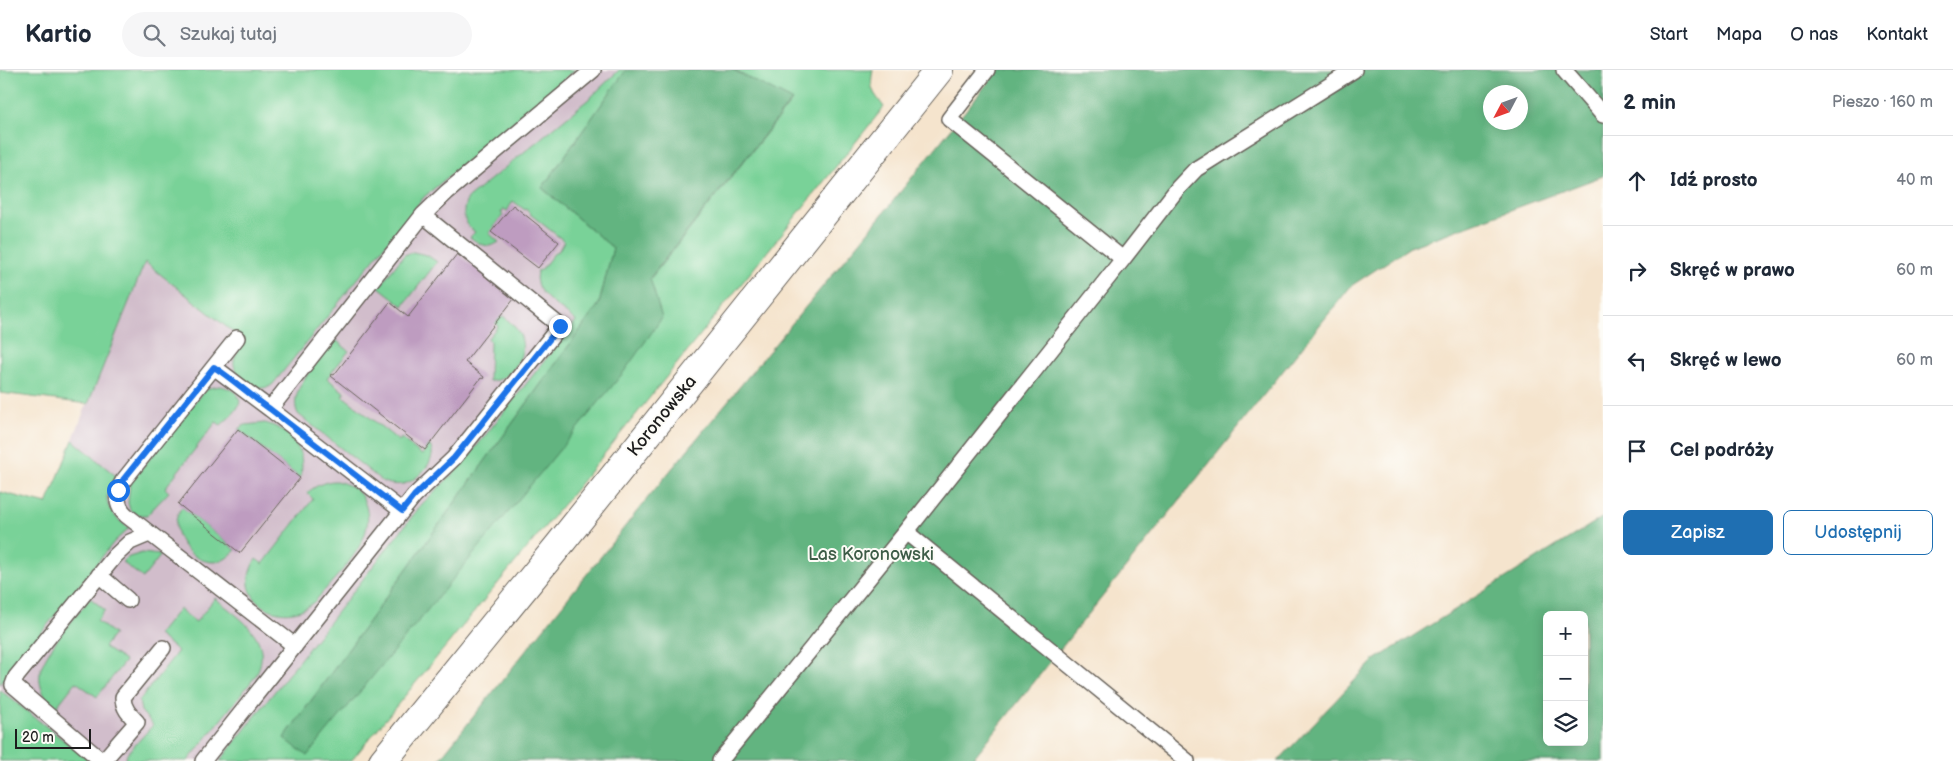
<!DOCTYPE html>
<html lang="pl">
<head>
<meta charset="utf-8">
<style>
	body { margin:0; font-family:"Balsamiq Sans",sans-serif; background:#f6f6f7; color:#1f2937 }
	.controls { position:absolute; right:15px; bottom:15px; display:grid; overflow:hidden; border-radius:8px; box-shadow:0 2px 12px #0003 }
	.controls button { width:45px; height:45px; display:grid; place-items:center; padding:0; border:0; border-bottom:1px solid #e0e1e3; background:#fff; color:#1f2937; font:25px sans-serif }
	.compass { position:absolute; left:1483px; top:15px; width:45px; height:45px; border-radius:50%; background:#fff; box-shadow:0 2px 12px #0003; rotate:229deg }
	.scale { position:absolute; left:15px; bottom:12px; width:76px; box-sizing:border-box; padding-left:5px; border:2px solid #1c1c1c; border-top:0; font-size:14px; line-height:18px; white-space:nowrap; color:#1c1c1c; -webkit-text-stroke:4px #fdfcf7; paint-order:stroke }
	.stop { position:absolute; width:15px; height:15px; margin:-11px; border:4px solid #1a73e8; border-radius:50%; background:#fff }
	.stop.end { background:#1a73e8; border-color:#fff; box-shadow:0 1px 5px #0008 }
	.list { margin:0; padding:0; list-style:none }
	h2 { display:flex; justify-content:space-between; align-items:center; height:65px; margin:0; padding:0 20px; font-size:21px }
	h2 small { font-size:16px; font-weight:400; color:#747a83 }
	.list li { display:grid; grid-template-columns:32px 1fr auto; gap:15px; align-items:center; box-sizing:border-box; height:90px; padding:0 20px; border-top:1px solid #e0e1e3 }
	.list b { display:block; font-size:19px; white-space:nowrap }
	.list em { font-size:16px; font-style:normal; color:#747a83 }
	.actions { display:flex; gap:10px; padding:15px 20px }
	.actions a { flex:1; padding:11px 0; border:1px solid #1f6fb2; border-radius:8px; text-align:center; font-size:18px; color:#1f6fb2 }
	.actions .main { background:#1f6fb2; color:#fff }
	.icon { flex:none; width:28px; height:28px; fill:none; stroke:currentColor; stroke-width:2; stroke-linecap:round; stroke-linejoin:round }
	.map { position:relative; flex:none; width:1603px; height:691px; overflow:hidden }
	header { display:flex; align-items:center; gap:30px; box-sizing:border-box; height:70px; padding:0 25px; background:#fff; border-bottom:1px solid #e0e1e3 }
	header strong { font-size:24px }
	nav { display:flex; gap:28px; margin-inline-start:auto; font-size:18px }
	.search { width:350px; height:45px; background:#f6f6f7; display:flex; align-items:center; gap:12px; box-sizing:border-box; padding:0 18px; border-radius:28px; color:#747a83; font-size:19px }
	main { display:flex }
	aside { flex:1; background:#fff }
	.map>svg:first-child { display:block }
</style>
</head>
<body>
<header>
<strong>Kartio</strong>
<div class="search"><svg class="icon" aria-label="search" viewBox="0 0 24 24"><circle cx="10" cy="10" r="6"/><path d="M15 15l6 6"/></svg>Szukaj tutaj</div>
<nav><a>Start</a><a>Mapa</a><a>O nas</a><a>Kontakt</a></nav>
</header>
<main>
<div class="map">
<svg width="1603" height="691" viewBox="0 0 1603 691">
	<rect width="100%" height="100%" fill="#fdfcf7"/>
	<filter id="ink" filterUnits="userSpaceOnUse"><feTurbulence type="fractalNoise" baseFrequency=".02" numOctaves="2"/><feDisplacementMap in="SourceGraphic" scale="10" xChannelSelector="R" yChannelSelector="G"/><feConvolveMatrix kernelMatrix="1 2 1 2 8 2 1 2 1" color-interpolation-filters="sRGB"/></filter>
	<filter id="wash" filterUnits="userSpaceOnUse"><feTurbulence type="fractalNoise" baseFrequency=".0096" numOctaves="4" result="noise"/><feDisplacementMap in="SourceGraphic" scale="20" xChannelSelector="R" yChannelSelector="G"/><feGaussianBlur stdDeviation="1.12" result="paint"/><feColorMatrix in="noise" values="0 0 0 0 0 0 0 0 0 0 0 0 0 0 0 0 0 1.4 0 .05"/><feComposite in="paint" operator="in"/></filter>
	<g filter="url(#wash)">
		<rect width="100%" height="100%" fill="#f5e4cd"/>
		<path fill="#d1bdcb" d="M 0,0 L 626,0 L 542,118 L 599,234 L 268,691 L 0,691 L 0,551 L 87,334 L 0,323 Z"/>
		<path fill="#79d298" stroke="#4a775a" d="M 0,0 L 575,0 L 424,127 L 273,314 L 269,317 L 255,319 C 250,317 247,313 243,309 C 227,294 235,286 244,271 L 145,192 L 88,334 L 0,323 Z
			M 619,0 L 626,0 L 542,118 L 613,178 L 599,234 L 284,668 L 792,31 L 733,0 L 873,0 C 869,19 873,22 884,37 L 576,419 L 351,691 L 220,691 L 422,434 L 461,396 L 576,251 C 562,238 528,222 538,200 L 540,201 L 556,181 L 558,182 L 564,171 L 530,144 L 526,139 L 525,140 L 513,131 L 507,141 L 504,139 L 501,143 L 503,145 L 489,163 L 499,172 C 488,179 480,175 470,167 L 475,162 C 463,153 461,141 468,128 L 590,28 Z
			M 413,182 L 427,185 L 437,192 L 403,236 L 379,217 L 404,185 Z
			M 503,246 C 511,253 520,260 522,271 C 526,289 507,313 489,311 L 490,271 L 488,268 L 498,256 L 495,253 Z
			M 336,270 L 349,281 L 327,308 L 345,323 L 343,326 L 399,371 L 401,368 L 422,385 L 429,375 C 440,387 420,407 409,412 C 401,416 389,415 382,411 L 298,344 C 286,320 321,289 336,270 Z
			M 220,316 C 229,317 245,325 238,337 C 234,344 226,350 221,355 L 216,352 L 165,418 L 169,422 L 147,445 L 138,445 L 130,440 L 128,433 L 130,413 L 202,323 L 209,318 Z
			M 265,353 C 290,359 308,381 300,408 L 238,359 L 245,355 Z
			M 73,370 L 116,406 C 99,430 108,443 129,458 L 114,472 L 0,614 L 0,422 L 47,434 Z
			M 336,411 C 348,414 358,418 363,429 C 382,466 339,502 318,528 C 288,562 228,532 256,489 L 263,494 L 313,429 L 307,423 C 315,416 325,411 336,411 Z
			M 182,437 L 236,480 C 232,483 228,488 223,490 C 196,501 162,463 182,437 Z
			M 142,483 L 161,485 L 143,508 L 122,492 L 129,487 Z
			M 90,528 L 105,540 L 97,551 L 114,564 L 104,577 L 125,591 L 97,627 L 76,612 L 54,640 C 46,630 38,617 40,603 C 43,582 77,546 90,528 Z
			M 215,528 C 240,549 276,569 255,607 L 188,691 L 125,691 L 127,684 L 153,655 L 141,641 L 139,631 L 178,581 L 158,565 L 179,539 L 196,552 Z
			M 0,620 L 90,691 L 0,691 Z"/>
		<path fill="#62b480" stroke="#3f684e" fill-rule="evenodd" d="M 626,0 L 733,0 L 792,30 L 650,208 L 662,248 L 623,303 L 307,686 L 284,668 L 599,234 L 613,178 L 542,118 Z
			M 998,0 L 1603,0 L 1603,106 L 1410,177 L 1351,216 L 971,691 L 438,691 L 646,430 L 885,141 ZM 1490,22 L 1520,22 L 1520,52 L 1490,52 Z
			M 1603,447 L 1603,691 L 1278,691 L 1373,591 ZM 1547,545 L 1584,545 L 1584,672 L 1547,672 Z"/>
		<g id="blocks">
			<path fill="#be9cc0" d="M 513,135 L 559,172 L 538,198 L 491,162 Z
				M 457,184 L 514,229 L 465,292 L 484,307 L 483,309 L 481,308 L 425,380 L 331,306 L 332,304 L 334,305 L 390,232 L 408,247 Z
				M 238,359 L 300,408 L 240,483 L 178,434 Z"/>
		</g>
	</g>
	<g filter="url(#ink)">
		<use href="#blocks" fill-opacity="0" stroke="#68625a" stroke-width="1"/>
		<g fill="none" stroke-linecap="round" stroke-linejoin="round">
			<g stroke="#68625a" stroke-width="18">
				<path id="service" d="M 987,0 L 949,49 L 1123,189 L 1178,118 L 1196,99 L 1354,0
					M 1564,0 L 1603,45
					M 237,268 L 123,411 C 116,423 115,435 126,445 L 295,576
					M 214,297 L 270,339
					M 402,441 L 270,339 L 423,145
					M 906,462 L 1187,691
					M 99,505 L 128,530
					M 102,691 L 13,615 L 16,607 L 115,486 L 130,472 L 149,464
					M 103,691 L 137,652 C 129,644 123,638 123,627 L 163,578
					M 203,691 L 414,426 L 454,388 L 560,256 L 423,145 L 447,122 L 593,0
					M 720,691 L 906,462 L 1123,189"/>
			</g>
			<g stroke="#68625a" stroke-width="30">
				<path id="secondary" d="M 383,691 L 559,475 L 939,0"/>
			</g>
			<use href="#service" stroke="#fff" stroke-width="15"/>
			<use href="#secondary" stroke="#fff" stroke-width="28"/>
		</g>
	</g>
	<g fill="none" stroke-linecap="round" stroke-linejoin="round" filter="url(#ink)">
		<path stroke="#1a73e8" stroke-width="6" d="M 118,420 L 123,410 L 214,297 C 234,310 251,326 270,339 L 402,441 L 414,426 L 454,388 L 560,256"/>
	</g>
	<g text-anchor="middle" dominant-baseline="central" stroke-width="4" stroke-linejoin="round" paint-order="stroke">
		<g font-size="18" fill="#1c1c1c" stroke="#fdfcf7">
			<text transform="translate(662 346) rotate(-51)">Koronowska</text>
		</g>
		<g font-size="18" fill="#3d5c47" stroke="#fdfcf7">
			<text x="871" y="484">Las Koronowski</text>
		</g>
	</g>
</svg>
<div class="controls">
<button>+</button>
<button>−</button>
<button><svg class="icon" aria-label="layers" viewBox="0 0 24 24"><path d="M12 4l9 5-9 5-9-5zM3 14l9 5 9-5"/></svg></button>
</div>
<svg class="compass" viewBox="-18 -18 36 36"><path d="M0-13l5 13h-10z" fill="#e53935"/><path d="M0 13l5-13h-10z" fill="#747a83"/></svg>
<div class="scale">20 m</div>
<div class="stop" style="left:118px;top:420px"></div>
<div class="stop end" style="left:560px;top:256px"></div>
</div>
<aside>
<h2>2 min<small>Pieszo · 160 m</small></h2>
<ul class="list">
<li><svg class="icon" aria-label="ahead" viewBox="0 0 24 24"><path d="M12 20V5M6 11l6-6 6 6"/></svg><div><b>Idź prosto</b></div><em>40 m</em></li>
<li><svg class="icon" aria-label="right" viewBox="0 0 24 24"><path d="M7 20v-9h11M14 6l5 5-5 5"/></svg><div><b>Skręć w prawo</b></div><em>60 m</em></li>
<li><svg class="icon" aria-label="left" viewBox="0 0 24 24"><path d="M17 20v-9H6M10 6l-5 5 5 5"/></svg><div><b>Skręć w lewo</b></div><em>60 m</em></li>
<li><svg class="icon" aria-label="arrive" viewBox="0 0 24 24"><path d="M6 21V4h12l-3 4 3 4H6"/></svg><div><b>Cel podróży</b></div></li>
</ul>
<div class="actions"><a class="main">Zapisz</a><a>Udostępnij</a></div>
</aside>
</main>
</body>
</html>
